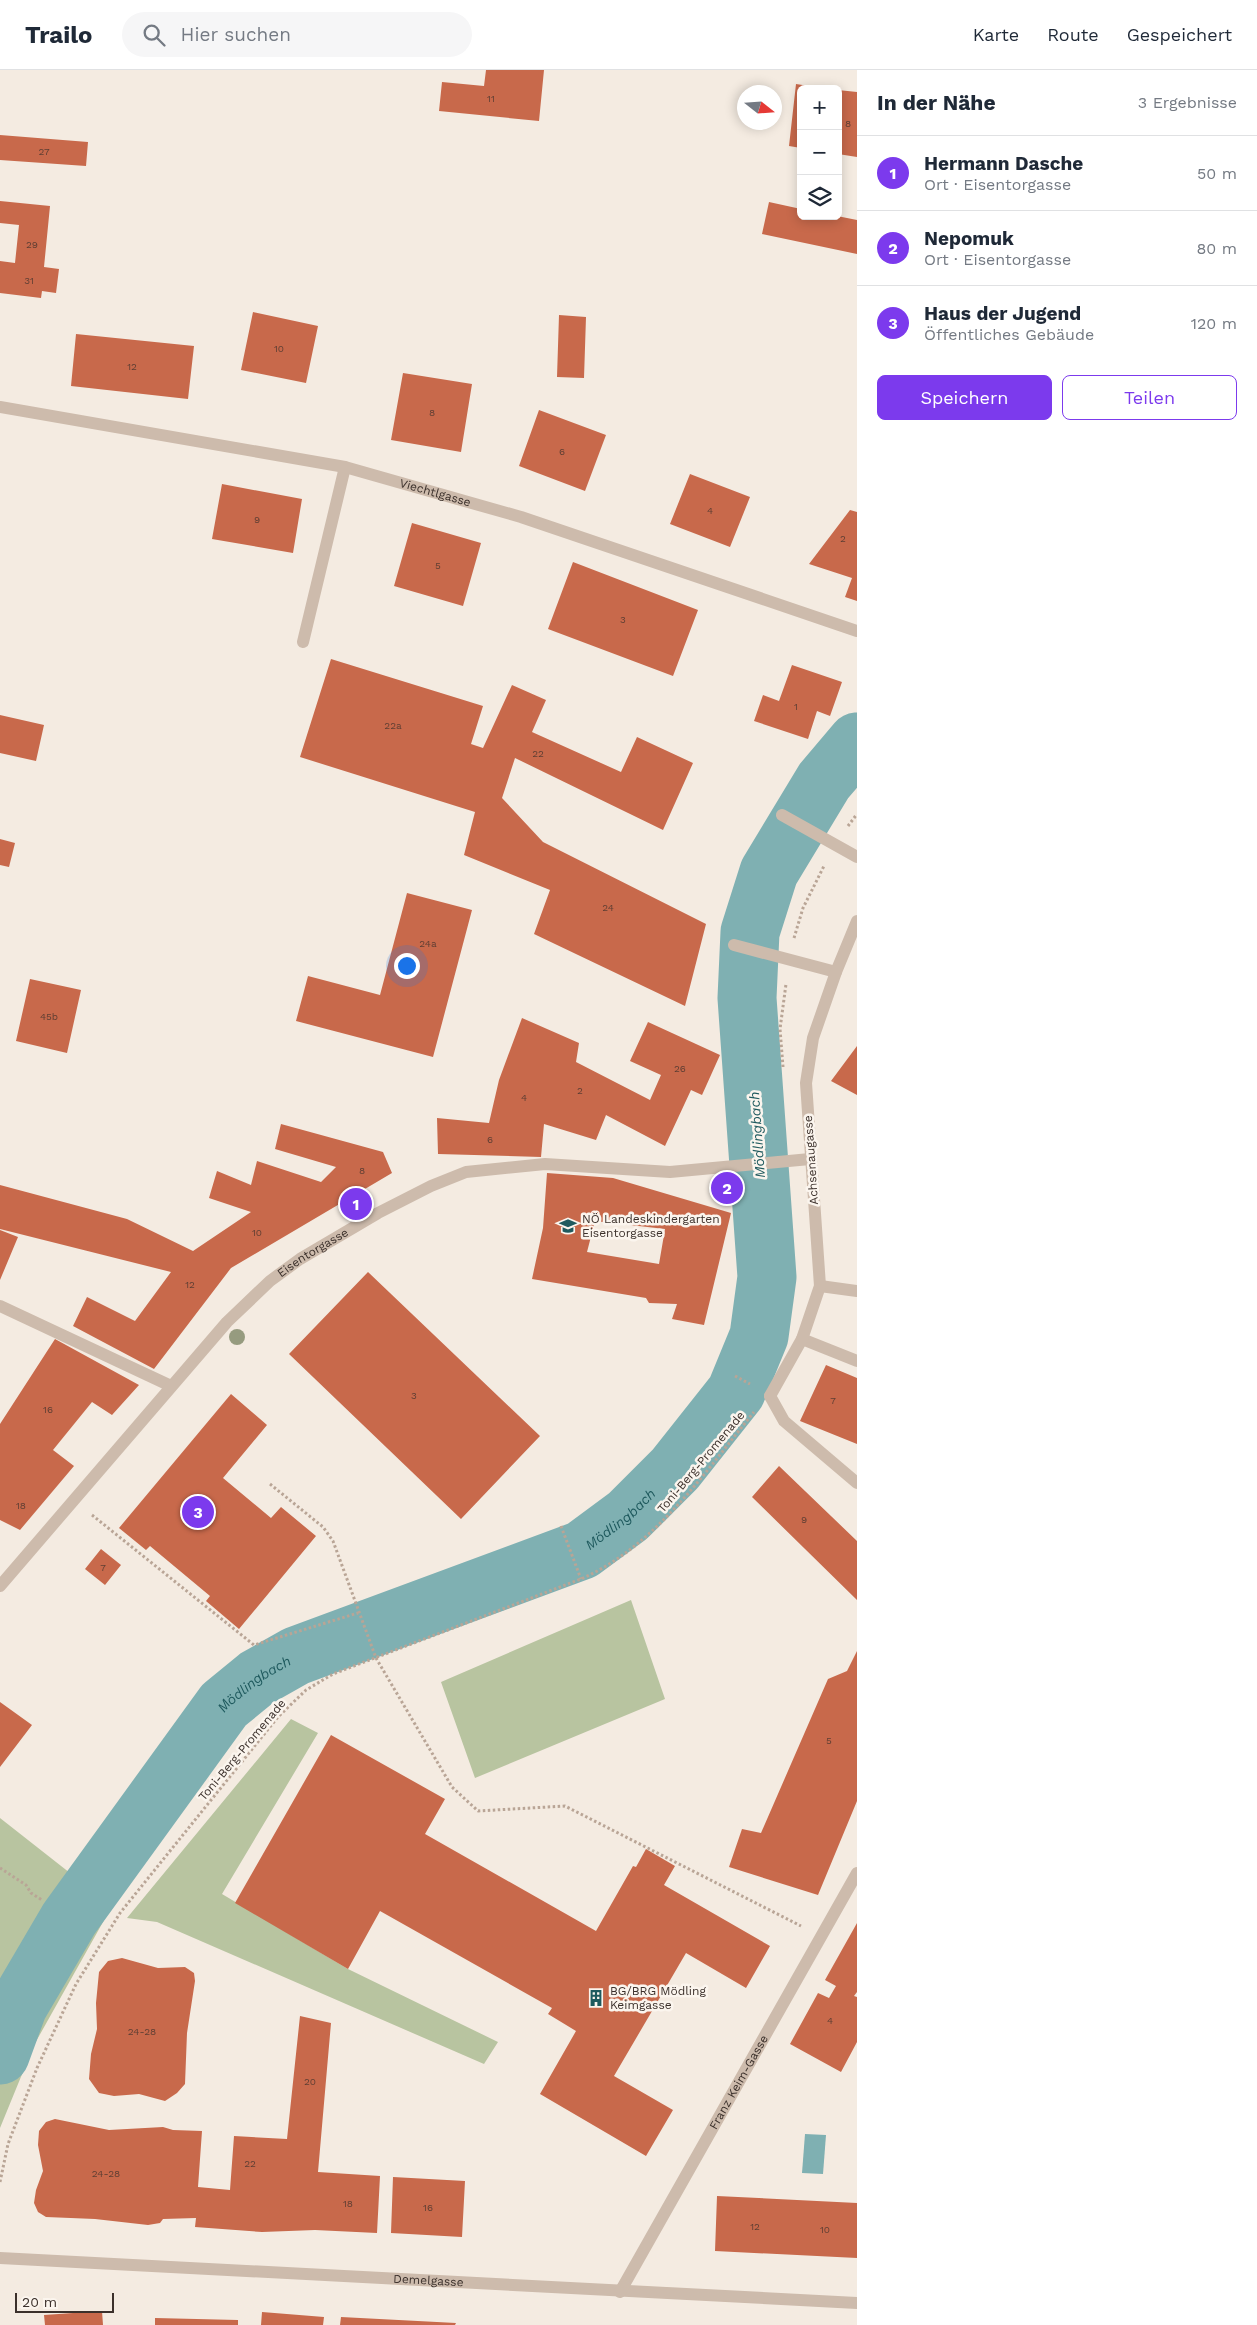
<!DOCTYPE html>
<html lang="de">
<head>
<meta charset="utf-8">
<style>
	body { margin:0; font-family:"Work Sans",sans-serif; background:#f6f6f7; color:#1f2937 }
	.controls { position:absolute; right:15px; top:15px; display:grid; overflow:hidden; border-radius:8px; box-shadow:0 2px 12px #0003 }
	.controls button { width:45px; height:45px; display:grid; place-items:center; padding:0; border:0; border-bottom:1px solid #e0e1e3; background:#fff; color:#1f2937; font:25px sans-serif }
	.compass { position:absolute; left:737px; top:15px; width:45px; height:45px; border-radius:50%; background:#fff; box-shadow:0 2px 12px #0003; rotate:107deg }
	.scale { position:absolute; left:15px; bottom:12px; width:99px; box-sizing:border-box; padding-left:5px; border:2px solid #3b302b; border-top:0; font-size:14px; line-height:18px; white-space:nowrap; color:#3b302b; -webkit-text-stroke:4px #fbf5ee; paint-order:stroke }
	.you { position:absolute; left:406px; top:895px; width:18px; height:18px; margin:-12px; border:4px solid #fff; border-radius:50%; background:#1a73e8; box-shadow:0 0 0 8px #1a73e833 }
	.badge { display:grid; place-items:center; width:32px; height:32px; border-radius:50%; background:#7c3aed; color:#fff; font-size:16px; font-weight:700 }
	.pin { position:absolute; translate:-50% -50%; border:2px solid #fff; box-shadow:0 1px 5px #0006 }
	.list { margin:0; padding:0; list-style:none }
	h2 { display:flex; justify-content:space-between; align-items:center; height:65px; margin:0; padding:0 20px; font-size:21px }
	h2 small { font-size:16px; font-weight:400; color:#747a83 }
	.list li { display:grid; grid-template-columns:32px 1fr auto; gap:15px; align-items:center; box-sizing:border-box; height:75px; padding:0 20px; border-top:1px solid #e0e1e3 }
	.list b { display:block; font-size:19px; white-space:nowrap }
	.list p { margin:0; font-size:16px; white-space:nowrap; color:#747a83 }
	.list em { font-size:16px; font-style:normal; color:#747a83 }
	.actions { display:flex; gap:10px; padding:15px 20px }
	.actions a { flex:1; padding:11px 0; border:1px solid #7c3aed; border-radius:8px; text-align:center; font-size:18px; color:#7c3aed }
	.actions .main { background:#7c3aed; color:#fff }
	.icon { flex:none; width:28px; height:28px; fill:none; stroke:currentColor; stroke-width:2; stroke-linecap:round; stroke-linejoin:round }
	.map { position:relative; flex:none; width:857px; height:2255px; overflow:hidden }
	header { display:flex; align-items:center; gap:30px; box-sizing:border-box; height:70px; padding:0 25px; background:#fff; border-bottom:1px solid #e0e1e3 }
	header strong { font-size:24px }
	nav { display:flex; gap:28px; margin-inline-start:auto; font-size:18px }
	.search { width:350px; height:45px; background:#f6f6f7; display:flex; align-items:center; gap:12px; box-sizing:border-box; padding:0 18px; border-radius:28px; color:#747a83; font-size:19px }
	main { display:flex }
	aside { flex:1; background:#fff }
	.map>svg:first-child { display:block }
</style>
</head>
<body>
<header>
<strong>Trailo</strong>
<div class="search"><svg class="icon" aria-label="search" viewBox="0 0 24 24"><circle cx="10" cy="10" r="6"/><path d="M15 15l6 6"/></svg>Hier suchen</div>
<nav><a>Karte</a><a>Route</a><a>Gespeichert</a></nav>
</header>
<main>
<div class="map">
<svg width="857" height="2255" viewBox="0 0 857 2255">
	<rect width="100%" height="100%" fill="#f4ebe1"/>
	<path fill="#b8c4a0" d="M 631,1530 L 665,1629 L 475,1708 L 441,1612 Z
		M 291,1649 L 318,1663 L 222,1824 L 348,1899 L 498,1972 L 484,1994 L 157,1852 L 127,1848 Z
		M 0,1748 L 112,1836 L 34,1975 L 0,2058 Z"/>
	<path fill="#7fb0b2" d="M 805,2064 L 826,2065 L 823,2104 L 802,2103 Z"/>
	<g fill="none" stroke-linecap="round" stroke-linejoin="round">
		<path stroke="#7fb0b2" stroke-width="59" id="s1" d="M 0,1985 L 18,1936 L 69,1849 L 224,1635 L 257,1608 L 296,1586 L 582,1480 L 628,1446 L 675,1399 L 736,1322 L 759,1266 L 767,1207 L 747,928 L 750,862 L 769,802 L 824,711 L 857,672"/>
	</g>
	<path fill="#c8694b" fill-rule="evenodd" d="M 486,0 L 544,0 L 539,51 L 439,41 L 442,12 L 484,16 Z
		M 796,14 L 822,18 L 801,19 L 801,78 L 789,76 Z
		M 838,20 L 857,22 L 857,87 L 838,84 Z
		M 0,65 L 88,72 L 86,96 L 0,90 Z
		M 0,131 L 50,136 L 44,197 L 59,199 L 56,223 L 42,221 L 41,228 L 0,223 L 0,191 L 15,193 L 19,155 L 0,153 Z
		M 769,132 L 801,139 L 801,146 L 837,146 L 857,150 L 857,184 L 762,164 Z
		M 253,242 L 318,256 L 306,313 L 241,300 Z
		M 559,245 L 586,247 L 584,308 L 557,307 Z
		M 76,264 L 194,276 L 188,329 L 71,316 Z
		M 403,303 L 472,314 L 461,382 L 391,370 Z
		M 539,340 L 606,365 L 585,421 L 519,396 Z
		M 690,404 L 750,427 L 730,477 L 670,454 Z
		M 222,414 L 302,429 L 293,483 L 212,469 Z
		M 850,440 L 857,442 L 857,531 L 845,527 L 852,508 L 809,494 Z
		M 412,453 L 481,473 L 463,536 L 394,516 Z
		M 573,492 L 698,540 L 673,606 L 548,559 Z
		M 331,589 L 483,636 L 471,674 L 483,678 L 512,615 L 546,630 L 532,662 L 621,702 L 637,667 L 693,693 L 663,760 L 515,688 L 502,728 L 543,772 L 706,854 L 685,936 L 534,864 L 550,820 L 464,785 L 475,742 L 300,687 Z
		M 792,595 L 842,612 L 830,646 L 817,641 L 808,669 L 754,651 L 763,625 L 779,631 Z
		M 0,645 L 44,655 L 36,691 L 0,683 Z
		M 0,769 L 15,773 L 9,797 L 0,795 Z
		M 407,823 L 472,840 L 433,987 L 296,951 L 308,906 L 380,925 Z
		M 30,909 L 81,920 L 67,983 L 16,971 Z
		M 522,948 L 579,973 L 576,992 L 650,1030 L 661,1005 L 630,991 L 648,952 L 720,985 L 702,1025 L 691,1020 L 665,1076 L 606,1045 L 596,1070 L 544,1054 L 541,1087 L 438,1084 L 437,1048 L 489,1053 L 499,1010 Z
		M 857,976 L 857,1025 L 831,1011 Z
		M 281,1054 L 383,1082 L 392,1103 L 231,1198 L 154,1299 L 73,1256 L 87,1227 L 135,1251 L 171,1202 L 0,1159 L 0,1115 L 127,1149 L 193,1181 L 251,1142 L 209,1128 L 217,1101 L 251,1115 L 257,1091 L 321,1112 L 336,1097 L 275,1079 Z
		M 547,1103 L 613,1108 L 731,1143 L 704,1255 L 672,1249 L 677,1234 L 649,1233 L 646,1228 L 532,1209 L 543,1158 ZM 595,1151 L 665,1159 L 659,1194 L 587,1182 Z
		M 0,1160 L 18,1167 L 0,1210 Z
		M 368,1202 L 540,1366 L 461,1449 L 289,1284 Z
		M 55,1269 L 139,1315 L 112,1345 L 92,1332 L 53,1380 L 74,1396 L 20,1460 L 0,1450 L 0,1354 Z
		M 826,1295 L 857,1308 L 857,1374 L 800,1351 Z
		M 231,1324 L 267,1355 L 223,1408 L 271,1448 L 281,1437 L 316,1466 L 239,1559 L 206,1531 L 210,1526 L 150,1476 L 146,1480 L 119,1458 Z
		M 779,1396 L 857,1471 L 857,1530 L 752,1427 Z
		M 101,1479 L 121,1495 L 105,1515 L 85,1499 Z
		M 857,1581 L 857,1731 L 818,1825 L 729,1797 L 742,1759 L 761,1763 L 828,1609 L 847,1601 Z
		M 0,1632 L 32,1655 L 0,1697 Z
		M 331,1665 L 445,1729 L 425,1764 L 596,1861 L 633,1796 L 636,1797 L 646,1779 L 675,1796 L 664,1815 L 770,1876 L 746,1918 L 686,1883 L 614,2006 L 673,2040 L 646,2086 L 540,2024 L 576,1961 L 548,1944 L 552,1938 L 380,1841 L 348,1899 L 235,1833 Z
		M 857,1853 L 857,1922 L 854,1926 L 857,1927 L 857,1972 L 841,2002 L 790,1974 L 818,1923 L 829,1928 L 836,1916 L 825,1910 Z
		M 122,1888 L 158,1898 L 185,1897 L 194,1903 L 195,1911 L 187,1963 L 185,2014 L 177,2023 L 165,2031 L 139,2024 L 114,2026 L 99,2023 L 89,2009 L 91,1984 L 97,1959 L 96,1933 L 99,1902 L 108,1891 Z
		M 300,1946 L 331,1953 L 318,2102 L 380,2106 L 377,2163 L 315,2160 L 262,2162 L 195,2157 L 196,2148 L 163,2149 L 160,2153 L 148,2155 L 95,2149 L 46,2147 L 38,2142 L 34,2133 L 36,2120 L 43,2101 L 38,2075 L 39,2061 L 46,2052 L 55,2049 L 109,2060 L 163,2057 L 173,2060 L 202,2061 L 198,2117 L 230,2120 L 234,2066 L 287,2069 Z
		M 393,2107 L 465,2111 L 462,2167 L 391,2163 Z
		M 717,2126 L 857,2133 L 857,2188 L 715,2181 Z
		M 102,2241 L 103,2255 L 45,2255 L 44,2245 Z
		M 262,2242 L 324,2247 L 323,2255 L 261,2255 Z
		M 341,2247 L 456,2253 L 455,2255 L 340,2255 Z
		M 155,2248 L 238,2250 L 238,2255 L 155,2255 Z"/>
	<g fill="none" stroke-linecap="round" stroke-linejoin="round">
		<path stroke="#b9a596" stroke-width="3" stroke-dasharray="2.5 2.5" stroke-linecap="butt" d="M 848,756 L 857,744
			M 794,868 L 803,838 L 824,796
			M 783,997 L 780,959 L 786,914
			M 735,1306 L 750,1314
			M 270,1414 L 323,1457 L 333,1471 L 376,1588 L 452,1717 L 478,1741 L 565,1736 L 801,1856
			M 92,1445 L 254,1575 L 358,1543
			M 561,1456 L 581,1509
			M 0,1798 L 26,1815 L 31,1823 L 42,1830
			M 0,2112 L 8,2074 L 37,1998 L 76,1914 L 120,1843 L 278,1647 L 306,1620 L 333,1604 L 581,1509 C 656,1476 704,1403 754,1342"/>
		<path stroke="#cdbbac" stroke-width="12" d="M 303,572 L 345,397
			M 782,745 L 857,787
			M 734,875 L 836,902
			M 0,1236 L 171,1316
			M 802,1269 L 857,1291
			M 770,1326 L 784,1351 L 857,1413"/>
		<g stroke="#cdbbac" stroke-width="12">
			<path id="s2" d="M 0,337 L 345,397 L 521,447 L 857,561"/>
			<path d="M 820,1216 L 857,1221"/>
			<path d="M 770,1326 L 802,1269 L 820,1216 L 806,1013 L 813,968 L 836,902 L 857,851"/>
			<path id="s3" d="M 0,1516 L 227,1252 L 270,1211 L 300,1189 L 378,1143 L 431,1116 L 466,1102 L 545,1094 L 670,1102 L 810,1089"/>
			<path id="s4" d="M 0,2188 L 857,2233"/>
			<path id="s5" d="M 620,2222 L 857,1803"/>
		</g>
	</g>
	<circle fill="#969b7f" cx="237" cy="1267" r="8"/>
	<defs>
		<g id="school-bare" transform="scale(1.35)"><path d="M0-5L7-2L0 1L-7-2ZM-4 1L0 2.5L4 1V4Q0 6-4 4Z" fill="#1f5a5e" stroke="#fbf5ee" stroke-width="2.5" paint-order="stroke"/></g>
		<g id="building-bare" transform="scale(1.35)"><path d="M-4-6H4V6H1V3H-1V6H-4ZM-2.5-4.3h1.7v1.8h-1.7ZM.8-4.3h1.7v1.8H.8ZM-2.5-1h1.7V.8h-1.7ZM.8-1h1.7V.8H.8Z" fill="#1f5a5e" stroke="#fbf5ee" stroke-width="2.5" paint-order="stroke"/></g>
	</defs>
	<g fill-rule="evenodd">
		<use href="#school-bare" x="568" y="1156"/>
		<use href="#building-bare" x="596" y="1928"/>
	</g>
	<g text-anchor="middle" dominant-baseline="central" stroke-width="5" stroke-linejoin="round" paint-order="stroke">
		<g font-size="10" fill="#5e3e33">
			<text x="491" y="28">11</text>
			<text x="848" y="53">8</text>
			<text x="44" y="81">27</text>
			<text x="32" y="174">29</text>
			<text x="29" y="210">31</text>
			<text x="279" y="278">10</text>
			<text x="132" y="296">12</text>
			<text x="432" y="342">8</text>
			<text x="562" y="381">6</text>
			<text x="710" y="440">4</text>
			<text x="257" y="449">9</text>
			<text x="843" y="468">2</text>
			<text x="438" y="495">5</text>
			<text x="623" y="549">3</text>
			<text x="796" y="636">1</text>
			<text x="393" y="655">22a</text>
			<text x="538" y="683">22</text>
			<text x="608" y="837">24</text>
			<text x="428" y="873">24a</text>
			<text x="49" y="946">45b</text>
			<text x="680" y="998">26</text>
			<text x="580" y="1020">2</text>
			<text x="524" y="1027">4</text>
			<text x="490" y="1069">6</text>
			<text x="362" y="1100">8</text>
			<text x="257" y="1162">10</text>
			<text x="190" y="1214">12</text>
			<text x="414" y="1325">3</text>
			<text x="833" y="1330">7</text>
			<text x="48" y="1339">16</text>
			<text x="21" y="1435">18</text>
			<text x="804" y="1449">9</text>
			<text x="103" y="1497">7</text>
			<text x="829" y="1670">5</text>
			<text x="830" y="1950">4</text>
			<text x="142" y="1961">24-28</text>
			<text x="310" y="2011">20</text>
			<text x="250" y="2093">22</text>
			<text x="106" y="2103">24-28</text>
			<text x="348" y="2133">18</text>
			<text x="428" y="2137">16</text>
			<text x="755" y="2156">12</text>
			<text x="825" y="2159">10</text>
		</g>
		<g font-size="12" fill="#3b302b" stroke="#fbf5ee">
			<text stroke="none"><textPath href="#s2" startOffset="444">Viechtlgasse</textPath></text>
			<text transform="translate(811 1090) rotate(-94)">Achsenaugasse</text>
			<text stroke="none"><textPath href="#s3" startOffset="459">Eisentorgasse</textPath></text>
			<text transform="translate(701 1392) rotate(-50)">Toni-Berg-Promenade</text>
			<text transform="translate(242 1680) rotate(-50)">Toni-Berg-Promenade</text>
			<text stroke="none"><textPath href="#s5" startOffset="241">Franz Keim-Gasse</textPath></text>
			<text stroke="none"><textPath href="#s4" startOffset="429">Demelgasse</textPath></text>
		</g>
		<g font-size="12" fill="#3b302b" stroke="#fbf5ee" text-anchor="start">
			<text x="582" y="1149">NÖ Landeskindergarten<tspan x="582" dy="14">Eisentorgasse</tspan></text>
			<text x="610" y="1921">BG/BRG Mödling<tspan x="610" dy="14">Keimgasse</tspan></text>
		</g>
		<g font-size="14" font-style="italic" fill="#1f5a5e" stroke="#fbf5ee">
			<text transform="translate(757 1065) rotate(-94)">Mödlingbach</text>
			<text stroke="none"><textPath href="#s1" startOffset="859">Mödlingbach</textPath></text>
			<text stroke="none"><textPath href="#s1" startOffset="454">Mödlingbach</textPath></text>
		</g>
	</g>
</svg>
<div class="controls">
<button>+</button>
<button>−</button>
<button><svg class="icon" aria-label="layers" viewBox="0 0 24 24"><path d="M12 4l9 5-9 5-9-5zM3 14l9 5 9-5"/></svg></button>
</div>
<svg class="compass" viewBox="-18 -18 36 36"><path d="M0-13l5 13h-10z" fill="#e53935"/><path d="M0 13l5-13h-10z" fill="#747a83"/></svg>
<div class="scale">20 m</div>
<div class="you"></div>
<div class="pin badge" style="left:356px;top:1134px">1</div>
<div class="pin badge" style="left:727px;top:1118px">2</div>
<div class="pin badge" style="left:198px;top:1442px">3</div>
</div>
<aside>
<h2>In der Nähe<small>3 Ergebnisse</small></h2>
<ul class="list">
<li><span class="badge">1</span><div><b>Hermann Dasche</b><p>Ort · Eisentorgasse</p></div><em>50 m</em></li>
<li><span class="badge">2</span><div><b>Nepomuk</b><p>Ort · Eisentorgasse</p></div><em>80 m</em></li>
<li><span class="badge">3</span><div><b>Haus der Jugend</b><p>Öffentliches Gebäude</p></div><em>120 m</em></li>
</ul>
<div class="actions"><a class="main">Speichern</a><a>Teilen</a></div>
</aside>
</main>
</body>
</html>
